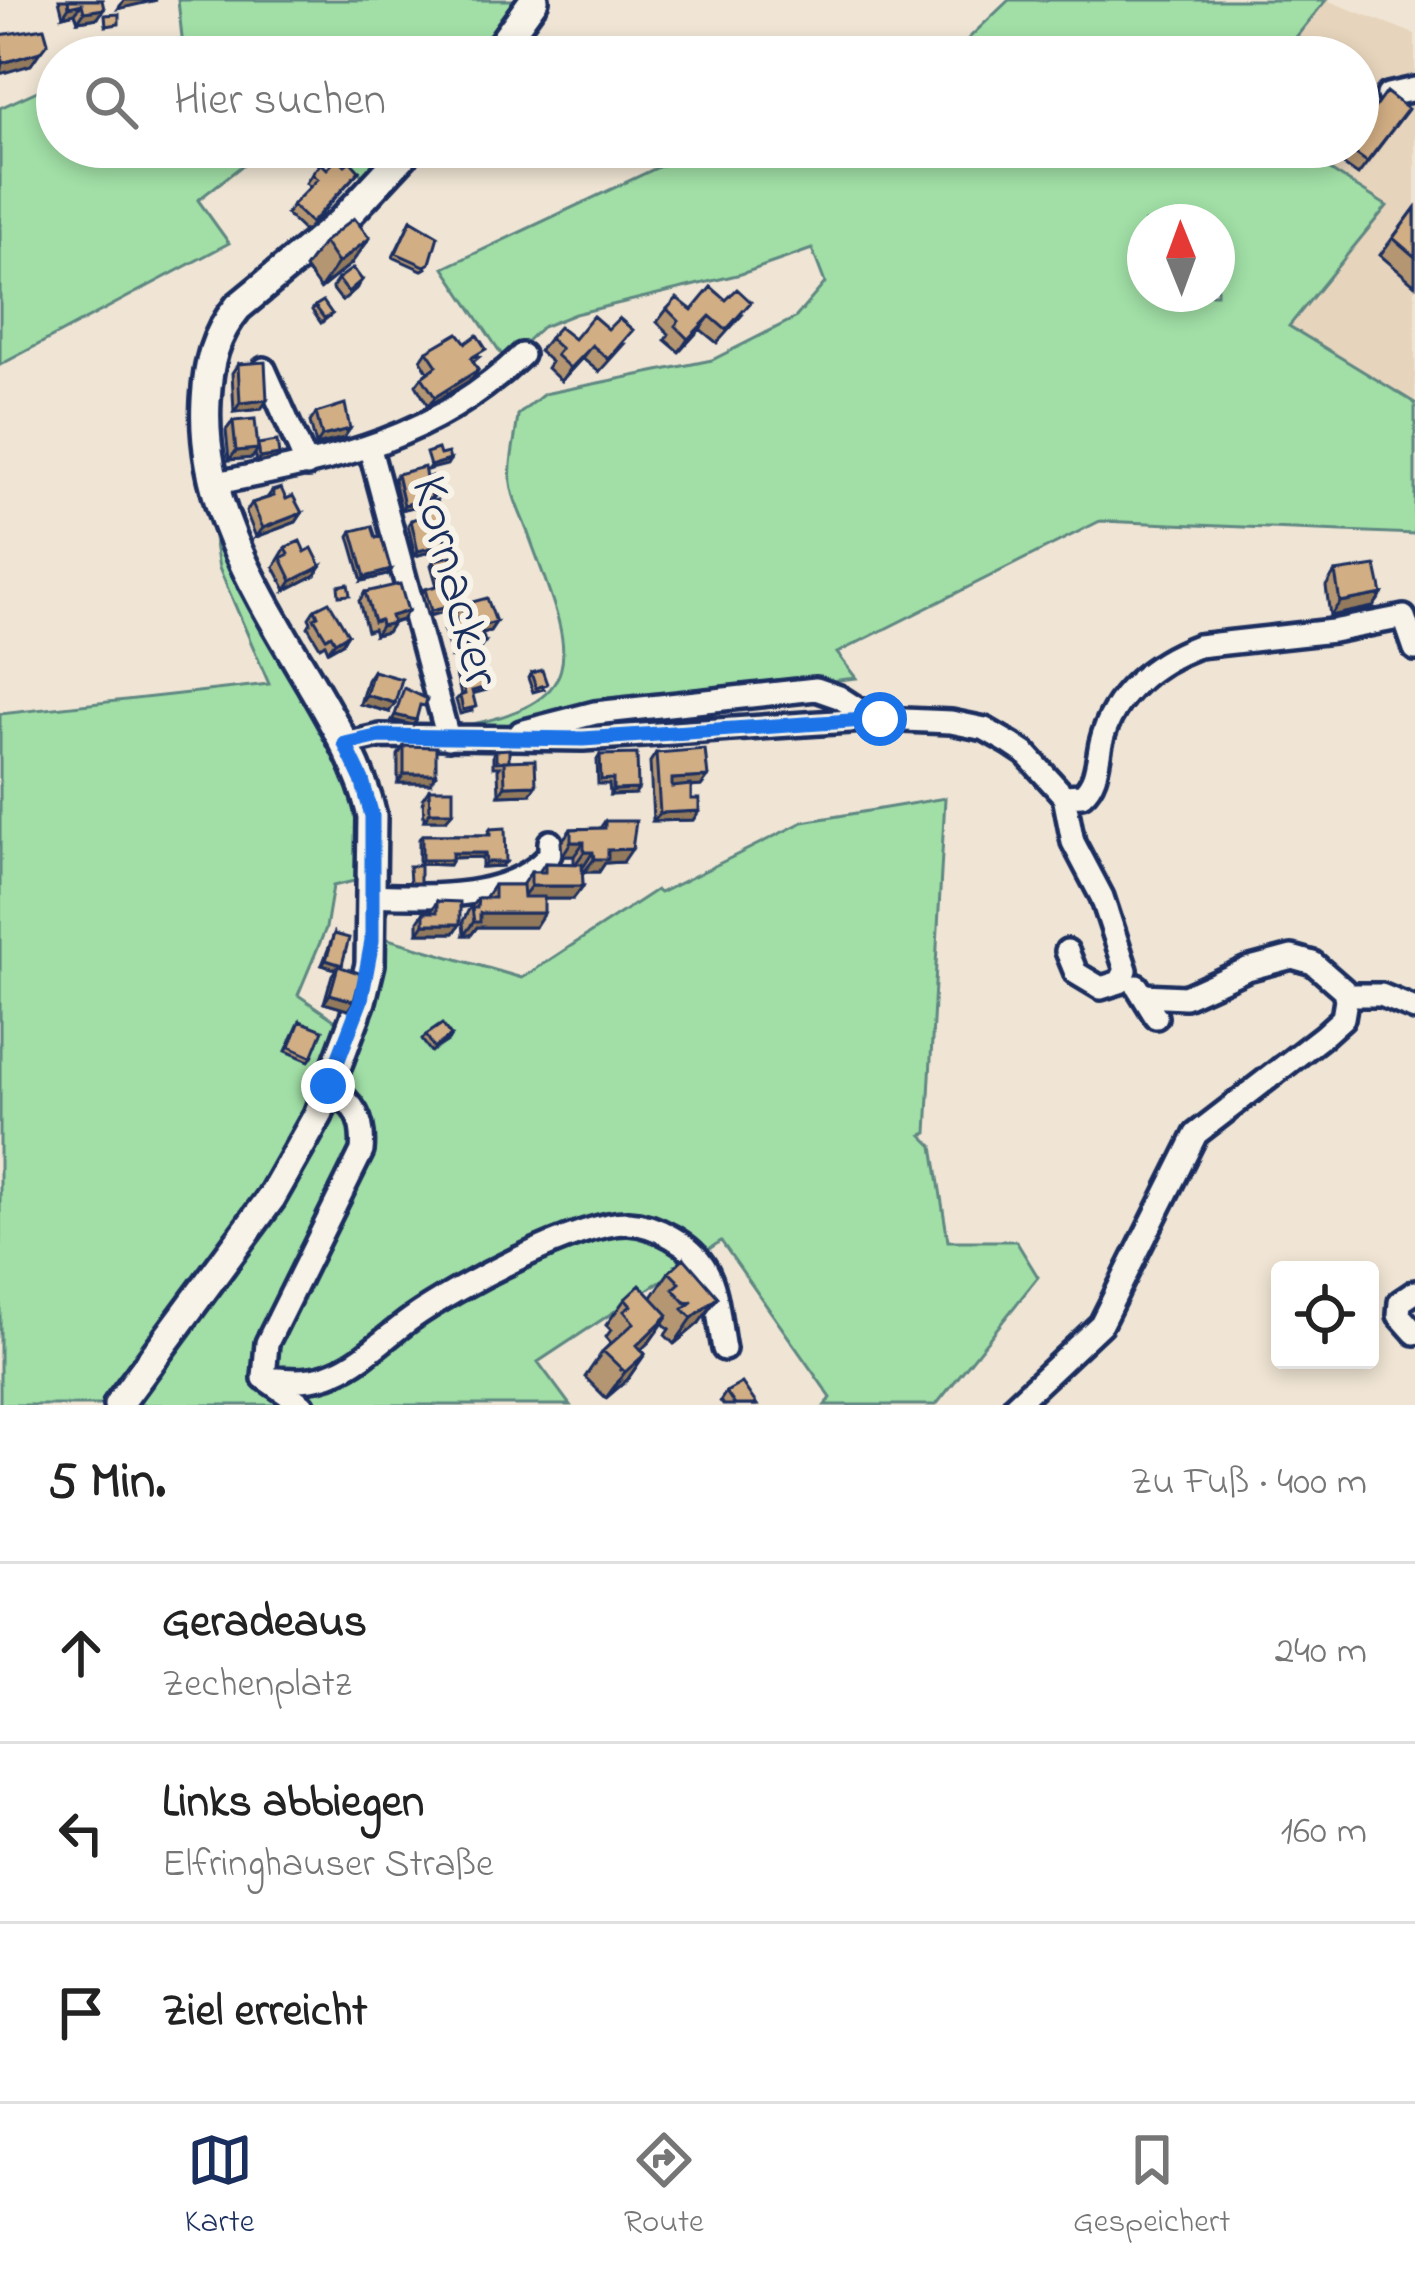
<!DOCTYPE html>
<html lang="de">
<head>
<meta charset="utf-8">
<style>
	body { margin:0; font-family:"Indie Flower",sans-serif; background:#f6f6f6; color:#222 }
	.controls { position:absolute; right:36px; bottom:36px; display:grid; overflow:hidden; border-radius:12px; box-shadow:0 6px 18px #0003 }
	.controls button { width:108px; height:108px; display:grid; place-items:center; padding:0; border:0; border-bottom:3px solid #e0e0e0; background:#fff; color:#222; font:60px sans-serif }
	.compass { position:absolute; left:1127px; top:204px; width:108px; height:108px; border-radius:50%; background:#fff; box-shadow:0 6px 18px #0003; rotate:359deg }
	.stop { position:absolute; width:36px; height:36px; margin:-27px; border:9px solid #1a73e8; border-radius:50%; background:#fff }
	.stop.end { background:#1a73e8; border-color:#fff; box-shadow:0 3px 12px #0008 }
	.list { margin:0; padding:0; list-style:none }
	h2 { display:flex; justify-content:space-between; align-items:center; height:156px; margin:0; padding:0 48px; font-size:51px }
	h2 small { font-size:39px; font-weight:400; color:#767676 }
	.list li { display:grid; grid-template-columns:78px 1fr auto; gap:36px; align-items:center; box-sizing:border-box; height:180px; padding:0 48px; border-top:3px solid #e0e0e0 }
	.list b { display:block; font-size:45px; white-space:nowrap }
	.list p { margin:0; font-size:39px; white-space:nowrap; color:#767676 }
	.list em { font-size:39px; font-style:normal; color:#767676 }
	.icon { flex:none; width:66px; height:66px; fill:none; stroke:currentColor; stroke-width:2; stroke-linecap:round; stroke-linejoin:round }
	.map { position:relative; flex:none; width:1415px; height:1405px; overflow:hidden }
	.search { position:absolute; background:#fff; box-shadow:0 6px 18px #0003; left:36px; right:36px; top:36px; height:132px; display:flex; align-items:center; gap:30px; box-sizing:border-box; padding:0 42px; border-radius:66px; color:#767676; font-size:45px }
	.sheet { height:696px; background:#fff }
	nav { display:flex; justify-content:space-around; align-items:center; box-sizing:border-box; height:168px; border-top:3px solid #e0e0e0; background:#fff; font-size:33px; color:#767676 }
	nav a { display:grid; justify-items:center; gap:6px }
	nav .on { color:#1b2f5e }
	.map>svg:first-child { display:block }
</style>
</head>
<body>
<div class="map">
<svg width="1415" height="1405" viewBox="0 0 1415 1405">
	<rect width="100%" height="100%" fill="#f0e5d4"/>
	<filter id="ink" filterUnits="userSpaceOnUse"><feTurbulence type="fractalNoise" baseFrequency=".00833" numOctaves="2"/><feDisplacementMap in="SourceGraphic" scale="24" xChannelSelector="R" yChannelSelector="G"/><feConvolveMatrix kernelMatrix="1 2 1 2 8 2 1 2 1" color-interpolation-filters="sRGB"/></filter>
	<g filter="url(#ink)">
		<path fill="#e7d4bc" d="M 1326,0 L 1415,34 L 1415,403 L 1289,327 L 1386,206 L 1294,147 L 1358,147 L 1358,57 L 1279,57 Z"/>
		<path fill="#a1dfa6" stroke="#5e8782" stroke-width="3" fill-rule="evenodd" d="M 178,0 L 522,0 L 480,57 L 184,57 Z
			M 1009,0 L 1326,0 L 1280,57 L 949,57 Z
			M 57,82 L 57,147 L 266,147 L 198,200 L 229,243 L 0,365 L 0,108 Z
			M 329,147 L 398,147 L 368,180 Z
			M 701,147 L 1294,147 L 1387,206 L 1289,326 L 1415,403 L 1415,534 L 1100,521 L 837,653 L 856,678 L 594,708 L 497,728 L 456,727 C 602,702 569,646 528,533 C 523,519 515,504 512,489 C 507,468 516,438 518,415 L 544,394 L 712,360 L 795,318 L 825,283 L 812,249 L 741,274 L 575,314 L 542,327 L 506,361 L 444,268 ZM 1145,222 L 1217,222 L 1217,294 L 1145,294 Z
			M 209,508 L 347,773 L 358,801 L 367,878 L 333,886 L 326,928 L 298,995 L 343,1026 L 293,1145 L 109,1405 L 0,1405 L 0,714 L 269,684 L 219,568 Z
			M 945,798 L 927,1133 L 922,1135 L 933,1146 L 948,1241 L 1016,1241 L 1038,1277 L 936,1405 L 825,1405 L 831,1398 L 721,1241 L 538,1362 L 570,1405 L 127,1405 L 277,1199 L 378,936 L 522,978 L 656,890 L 660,893 L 803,822 Z"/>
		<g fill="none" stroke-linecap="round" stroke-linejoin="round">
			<g stroke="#1b2f5e" stroke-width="30">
				<path id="minor" d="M 1388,95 L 1415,89
					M 264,369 L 307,465
					M 370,449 L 448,738
					M 212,484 C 330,460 432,442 522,355
					M 521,732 L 595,713 L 816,689 L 839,697 L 873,719
					M 345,744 L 380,736 L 583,739 L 880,719 L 951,722 L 985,729 L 1011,744 L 1026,754 L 1064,796 L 1082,795 C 1097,782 1097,763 1101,743 C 1113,694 1153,663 1198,646 L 1333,631 L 1404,617 L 1415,649
					M 1064,796 L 1073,842 L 1102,897 L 1126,970 L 1120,982 L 1101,988 L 1076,973 L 1067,951
					M 372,895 C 429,897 511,901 550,854 L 550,842
					M 1137,986 L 1156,1017
					M 1345,995 L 1381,995 L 1415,1009
					M 1415,1292 L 1400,1302 L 1399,1315 L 1415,1333
					M 264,1378 C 289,1380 312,1383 336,1372 C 363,1361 387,1336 411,1319 C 453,1289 578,1222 628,1223 C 655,1224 692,1245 705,1268 C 718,1289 719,1325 724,1349
					M 303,1405 L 264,1378 L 267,1343 L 362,1151 C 365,1119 354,1103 329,1086
					M 1015,1405 L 1101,1324 L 1196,1134 L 1323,1036 L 1343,1018 L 1346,1000 L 1344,990 L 1313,963 L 1292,957 L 1247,969 L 1185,997 L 1143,995"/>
			</g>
			<g stroke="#1b2f5e" stroke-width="36">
				<path id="major" d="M 493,57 L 534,0
					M 118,1405 L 271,1198 L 318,1115 L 361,1001 L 370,964 L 372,816 C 361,768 335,725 310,682 C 259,595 200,505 206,401 C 208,364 214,336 238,307 L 340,223 L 411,147"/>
			</g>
			<use href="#minor" stroke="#f7f3e8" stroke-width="21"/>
			<use href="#major" stroke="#f7f3e8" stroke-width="27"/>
		</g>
		<path fill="#b59672" stroke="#1b2f5e" stroke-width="3" d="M 59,0 L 102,0 L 98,18 L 78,21 L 75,13 L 63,16 Z
			M 1408,109 L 1358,175 L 1331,156 L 1338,147 L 1358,147 Z
			M 345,165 L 359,171 L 305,232 L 286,214 L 310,187 L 306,183 L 312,174 Z
			M 1415,208 L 1415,285 L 1380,255 Z
			M 411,220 L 427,268 L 422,270 L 393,257 Z
			M 324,242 L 351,264 L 320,289 L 305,268 Z
			M 338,279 L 362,280 L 356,289 L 342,301 L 332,288 Z
			M 315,306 L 332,314 L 321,323 L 312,310 Z
			M 667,309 L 692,310 L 742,315 L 717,343 L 700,329 L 679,352 L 665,340 L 669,334 L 657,322 Z
			M 549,338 L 574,339 L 624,344 L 599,372 L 582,358 L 561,381 L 547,368 L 551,362 L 539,351 Z
			M 427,351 L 479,357 L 473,362 L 478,370 L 472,379 L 428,406 L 416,385 L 422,377 L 428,372 L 421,360 Z
			M 238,364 L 261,409 L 234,412 L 232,373 Z
			M 316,413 L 344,438 L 316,445 L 310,422 Z
			M 233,421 L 257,445 L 279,455 L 276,459 L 257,463 L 255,453 L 252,458 L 229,460 L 226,430 Z
			M 397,474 L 426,478 L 436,493 L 429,503 L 446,544 L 443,548 L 415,556 L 408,525 L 411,520 L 422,517 L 419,509 L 425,504 L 401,510 L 394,479 Z
			M 272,491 L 302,513 L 296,522 L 256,537 L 246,512 L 252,503 L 267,498 Z
			M 352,531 L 376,538 L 391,570 L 387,575 L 362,581 L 349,536 Z
			M 286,547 L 305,552 L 321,566 L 315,575 L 286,590 L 274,567 Z
			M 434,560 L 465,582 L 467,586 L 463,591 L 445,596 L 445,612 L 428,616 L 422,593 L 425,589 L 437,586 L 431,565 Z
			M 1335,572 L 1382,594 L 1373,607 L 1330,616 L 1326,586 Z
			M 365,592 L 402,620 L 393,623 L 387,632 L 375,635 L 373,629 L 367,631 L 359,601 Z
			M 461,605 L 496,622 L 490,631 L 482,633 L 479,650 L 452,657 L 444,631 L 450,622 L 457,621 L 455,614 Z
			M 315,609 L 348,634 L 342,643 L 328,651 L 325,644 L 320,647 L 308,627 L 311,622 L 309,618 Z
			M 457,663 L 490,686 L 487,690 L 472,694 L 472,711 L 460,714 L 456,700 L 461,695 L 454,667 Z
			M 373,671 L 389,712 L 360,704 L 367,680 Z
			M 531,673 L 544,689 L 533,692 L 528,678 Z
			M 404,746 L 430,783 L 398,783 L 398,755 Z
			M 496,750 L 509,761 L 530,794 L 499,795 L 498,770 L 500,767 L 493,767 L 493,754 Z
			M 656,753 L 708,777 L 701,786 L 691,787 L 691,799 L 699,811 L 693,820 L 653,821 L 650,762 Z
			M 600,755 L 635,794 L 610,795 L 609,784 L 598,784 L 597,760 Z
			M 429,789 L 446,820 L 424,820 L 423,798 Z
			M 605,821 L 623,862 L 605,863 L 599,872 L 584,872 L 582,866 L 583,886 L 573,899 L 544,899 L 535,927 L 477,927 L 471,935 L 464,935 L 463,921 L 468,911 L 478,898 L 485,898 L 494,885 L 522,885 L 531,872 L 539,872 L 545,863 L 574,864 L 574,856 L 562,856 L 561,842 L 571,829 L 600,828 Z
			M 490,829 L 502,866 L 482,867 L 482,857 L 452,858 L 449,865 L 419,864 L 419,839 L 422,835 L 487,835 Z
			M 437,901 L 460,924 L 454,933 L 418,933 L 418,921 L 424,912 L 431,912 Z
			M 334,934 L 340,967 L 348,1010 L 324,1003 L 332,975 L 336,969 L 322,965 Z
			M 300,1021 L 312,1057 L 309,1061 L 286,1051 Z
			M 426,1035 L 451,1036 L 448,1041 L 431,1052 L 422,1040 Z
			M 684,1258 L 699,1323 L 674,1344 L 665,1335 L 670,1328 L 668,1329 L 663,1323 L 650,1341 L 641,1349 L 645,1354 L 627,1380 L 606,1398 L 585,1377 L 603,1351 L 611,1343 L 606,1337 L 611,1330 L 606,1325 L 625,1299 L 652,1297 L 669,1272 Z
			M 726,1392 L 757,1405 L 723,1405 L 720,1401 Z"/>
		<path fill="#937a5c" stroke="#1b2f5e" stroke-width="3" d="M 124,0 L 157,0 L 118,9 Z
			M 82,4 L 75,13 L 63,16 L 69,7 Z
			M 104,9 L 98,18 L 78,21 L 84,12 Z
			M 40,52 L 31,65 L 0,74 L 2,63 Z
			M 370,238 L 351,264 L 320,289 L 338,263 Z
			M 710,316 L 700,329 L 679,352 L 688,339 Z
			M 592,345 L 582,358 L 561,381 L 570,368 Z
			M 478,370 L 472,379 L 428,406 L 435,397 Z
			M 267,400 L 261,409 L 234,412 L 240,403 Z
			M 350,429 L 344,438 L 316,445 L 322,436 Z
			M 258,449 L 252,458 L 229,460 L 236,451 Z
			M 279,455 L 276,459 L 257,463 L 260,458 Z
			M 450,460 L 447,465 L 427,470 L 430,466 Z
			M 432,498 L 429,503 L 401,510 L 404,505 Z
			M 302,513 L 296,522 L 256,537 L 263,528 Z
			M 446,544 L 443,548 L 415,556 L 418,551 Z
			M 321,566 L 315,575 L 286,590 L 292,581 Z
			M 391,570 L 387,575 L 362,581 L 365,577 Z
			M 467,586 L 463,591 L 441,598 L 444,593 Z
			M 1382,594 L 1373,607 L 1330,616 L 1340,602 Z
			M 448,607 L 445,612 L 428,616 L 431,611 Z
			M 408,611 L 402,620 L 385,625 L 391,616 Z
			M 496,622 L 490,631 L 474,635 L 480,626 Z
			M 393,623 L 387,632 L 375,635 L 381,626 Z
			M 348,634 L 342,643 L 328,651 L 335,642 Z
			M 485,642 L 479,650 L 452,657 L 458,648 Z
			M 366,695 L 395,703 L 389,712 L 360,704 Z
			M 395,715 L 416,720 L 413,725 L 392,720 Z
			M 404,774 L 436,774 L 430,783 L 398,783 Z
			M 708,777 L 701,786 L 665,788 L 672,779 Z
			M 536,785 L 530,794 L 499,795 L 505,786 Z
			M 638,789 L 635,794 L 610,795 L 613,790 Z
			M 699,811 L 693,820 L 653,821 L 660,813 Z
			M 430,812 L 453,812 L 446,820 L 424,820 Z
			M 571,842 L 584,842 L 574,856 L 562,856 Z
			M 632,849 L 623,862 L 605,863 L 599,872 L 584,872 L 594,859 L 608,850 Z
			M 584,852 L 593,852 L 584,866 L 574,866 Z
			M 452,853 L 485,853 L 482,857 L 449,858 Z
			M 422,860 L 452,860 L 449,865 L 419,864 Z
			M 486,862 L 506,862 L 502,866 L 482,867 Z
			M 531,886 L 583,886 L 573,899 L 521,899 Z
			M 480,913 L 544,913 L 535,927 L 477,927 L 471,935 L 464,935 Z
			M 424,924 L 460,924 L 454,933 L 418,933 Z
			M 326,960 L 342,965 L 339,970 L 322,965 Z
			M 330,994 L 354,1001 L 348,1010 L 324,1003 Z
			M 718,1297 L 699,1323 L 674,1344 L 692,1318 Z
			M 668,1315 L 650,1341 L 619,1371 L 637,1345 Z
			M 645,1354 L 627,1380 L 606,1398 L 625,1372 Z"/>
		<path fill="#d2ae84" stroke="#1b2f5e" stroke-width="3" d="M 68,0 L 102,0 L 104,9 L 84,12 L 82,4 L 69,7 Z
			M 119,14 L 119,24 L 106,26 L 105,15 Z
			M 44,28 L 48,42 L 40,52 L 2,63 L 0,35 Z
			M 1386,92 L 1408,109 L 1367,162 L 1346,147 L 1358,147 L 1358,131 Z
			M 338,158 L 345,165 L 350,161 L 359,171 L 311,223 L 292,205 L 318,179 L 312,174 L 321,163 L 327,169 Z
			M 1415,208 L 1415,257 L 1393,238 Z
			M 354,218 L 370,238 L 338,263 L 324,242 Z
			M 411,220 L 438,236 L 430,263 L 425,266 L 396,253 Z
			M 353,268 L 362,280 L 348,292 L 338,279 Z
			M 711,287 L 726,300 L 737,289 L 751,302 L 726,330 L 710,316 L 688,339 L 675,326 L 679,321 L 667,309 L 677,298 L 692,310 Z
			M 323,301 L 332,314 L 324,318 L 315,306 Z
			M 593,316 L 608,329 L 619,318 L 633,330 L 608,359 L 592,345 L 570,368 L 556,355 L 561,349 L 549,338 L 559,327 L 574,339 Z
			M 458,333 L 466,343 L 477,335 L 486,349 L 471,358 L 478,370 L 435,397 L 422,377 L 437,366 L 427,351 Z
			M 265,362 L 267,400 L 240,403 L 238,364 Z
			M 345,404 L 350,429 L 322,436 L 316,413 Z
			M 255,419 L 258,449 L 236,451 L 233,421 Z
			M 277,441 L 279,455 L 260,458 L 258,444 Z
			M 438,449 L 440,455 L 448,453 L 450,460 L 430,466 L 426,453 Z
			M 424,467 L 426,478 L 432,476 L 436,493 L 431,494 L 432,498 L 404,505 L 397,474 Z
			M 281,488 L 286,499 L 293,496 L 302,513 L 263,528 L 252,503 L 274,496 L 272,491 Z
			M 437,500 L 446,544 L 418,551 L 411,520 L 426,516 L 423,504 Z
			M 372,526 L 376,538 L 381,536 L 391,570 L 365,577 L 352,531 Z
			M 300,541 L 305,552 L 312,548 L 321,566 L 292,581 L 281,558 L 289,554 L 286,547 Z
			M 456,555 L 467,579 L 464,580 L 467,586 L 444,593 L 448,607 L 431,611 L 425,589 L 441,585 L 434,560 Z
			M 1376,566 L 1382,594 L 1340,602 L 1335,572 Z
			M 348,584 L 350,595 L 339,596 L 338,586 Z
			M 400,584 L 408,611 L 391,616 L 393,623 L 381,626 L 380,620 L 374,622 L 365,592 Z
			M 487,598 L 496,622 L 480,626 L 485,642 L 458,648 L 450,622 L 465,618 L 461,605 Z
			M 329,602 L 348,634 L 335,642 L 331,635 L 326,638 L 314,618 L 318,616 L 315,609 Z
			M 482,656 L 490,686 L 472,691 L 476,707 L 463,710 L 460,696 L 465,694 L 457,663 Z
			M 542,670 L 547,684 L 536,688 L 531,673 Z
			M 373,671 L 402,679 L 395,703 L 366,695 Z
			M 404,688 L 427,699 L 425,706 L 420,705 L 416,720 L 395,715 Z
			M 404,746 L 436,747 L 436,774 L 404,774 Z
			M 509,749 L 509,761 L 496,762 L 496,750 Z
			M 705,749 L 708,777 L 672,779 L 672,787 L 691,785 L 691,799 L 699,799 L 699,811 L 660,813 L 656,753 Z
			M 637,754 L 638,789 L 613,790 L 613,779 L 601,780 L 600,755 Z
			M 535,760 L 536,785 L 505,786 L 504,761 Z
			M 429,789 L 453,789 L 453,812 L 430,812 Z
			M 605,821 L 636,821 L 632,849 L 608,850 L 608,859 L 594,859 L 593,852 L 584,852 L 584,842 L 571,842 L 571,829 L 605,828 Z
			M 505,828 L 506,862 L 486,862 L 485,853 L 452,853 L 452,860 L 422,860 L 422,835 L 490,835 L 490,829 Z
			M 545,863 L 582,864 L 583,886 L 531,886 L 531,872 L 545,872 Z
			M 409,866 L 420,866 L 420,883 L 410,883 Z
			M 494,885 L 523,885 L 524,897 L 544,897 L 544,913 L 480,913 L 480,922 L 474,922 L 472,908 L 477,908 L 478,898 L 494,898 Z
			M 437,901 L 460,902 L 460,924 L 424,924 L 424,912 L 437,912 Z
			M 334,934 L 349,938 L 342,965 L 326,960 Z
			M 338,966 L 362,974 L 354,1001 L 330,994 Z
			M 300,1021 L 323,1030 L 312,1057 L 290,1047 Z
			M 442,1024 L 451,1036 L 434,1048 L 426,1035 Z
			M 684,1258 L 718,1297 L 692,1318 L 683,1309 L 693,1301 L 686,1303 L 673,1289 L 680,1283 L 669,1272 Z
			M 640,1285 L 668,1315 L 637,1345 L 645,1354 L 625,1372 L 603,1351 L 634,1323 L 624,1311 L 631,1306 L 625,1299 Z
			M 742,1383 L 757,1405 L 735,1405 L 726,1392 Z"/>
	</g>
	<g fill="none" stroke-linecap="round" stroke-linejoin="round" filter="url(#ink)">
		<path stroke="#1a73e8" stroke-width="15" d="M 328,1086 L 361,1000 L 372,941 L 372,816 L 362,780 L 345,744 L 380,736 L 583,739 L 880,719"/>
	</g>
	<g text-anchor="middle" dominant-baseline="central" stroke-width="12" stroke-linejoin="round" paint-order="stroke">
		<g font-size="54" fill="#1b2f5e" stroke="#f7f3e8">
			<text transform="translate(453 582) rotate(75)">Kornacker</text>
		</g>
	</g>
</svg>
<div class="controls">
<button><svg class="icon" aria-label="locate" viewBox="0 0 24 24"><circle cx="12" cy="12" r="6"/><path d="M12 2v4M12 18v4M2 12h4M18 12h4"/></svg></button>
</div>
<svg class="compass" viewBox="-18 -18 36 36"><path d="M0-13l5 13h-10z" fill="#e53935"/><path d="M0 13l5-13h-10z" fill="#767676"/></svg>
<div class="stop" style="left:880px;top:719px"></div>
<div class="stop end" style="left:328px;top:1086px"></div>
<div class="search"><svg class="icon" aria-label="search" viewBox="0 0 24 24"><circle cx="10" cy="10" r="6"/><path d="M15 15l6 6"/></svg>Hier suchen</div>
</div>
<section class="sheet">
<h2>5 Min.<small>Zu Fuß · 400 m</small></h2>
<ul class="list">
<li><svg class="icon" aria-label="ahead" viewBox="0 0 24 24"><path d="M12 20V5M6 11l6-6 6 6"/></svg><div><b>Geradeaus</b><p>Zechenplatz</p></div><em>240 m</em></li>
<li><svg class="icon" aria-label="left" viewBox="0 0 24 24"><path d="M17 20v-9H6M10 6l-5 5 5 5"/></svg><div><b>Links abbiegen</b><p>Elfringhauser Straße</p></div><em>160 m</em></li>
<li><svg class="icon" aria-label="arrive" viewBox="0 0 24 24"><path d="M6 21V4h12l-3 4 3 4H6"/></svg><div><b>Ziel erreicht</b></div></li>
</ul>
</section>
<nav>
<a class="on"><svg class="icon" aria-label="map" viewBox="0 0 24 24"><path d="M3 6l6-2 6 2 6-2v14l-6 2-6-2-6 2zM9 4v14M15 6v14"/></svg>Karte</a>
<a><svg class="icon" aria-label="directions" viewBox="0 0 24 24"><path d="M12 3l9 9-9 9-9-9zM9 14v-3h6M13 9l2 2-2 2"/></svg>Route</a>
<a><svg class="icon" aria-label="saved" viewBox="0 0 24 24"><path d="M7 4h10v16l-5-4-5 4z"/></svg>Gespeichert</a>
</nav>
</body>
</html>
